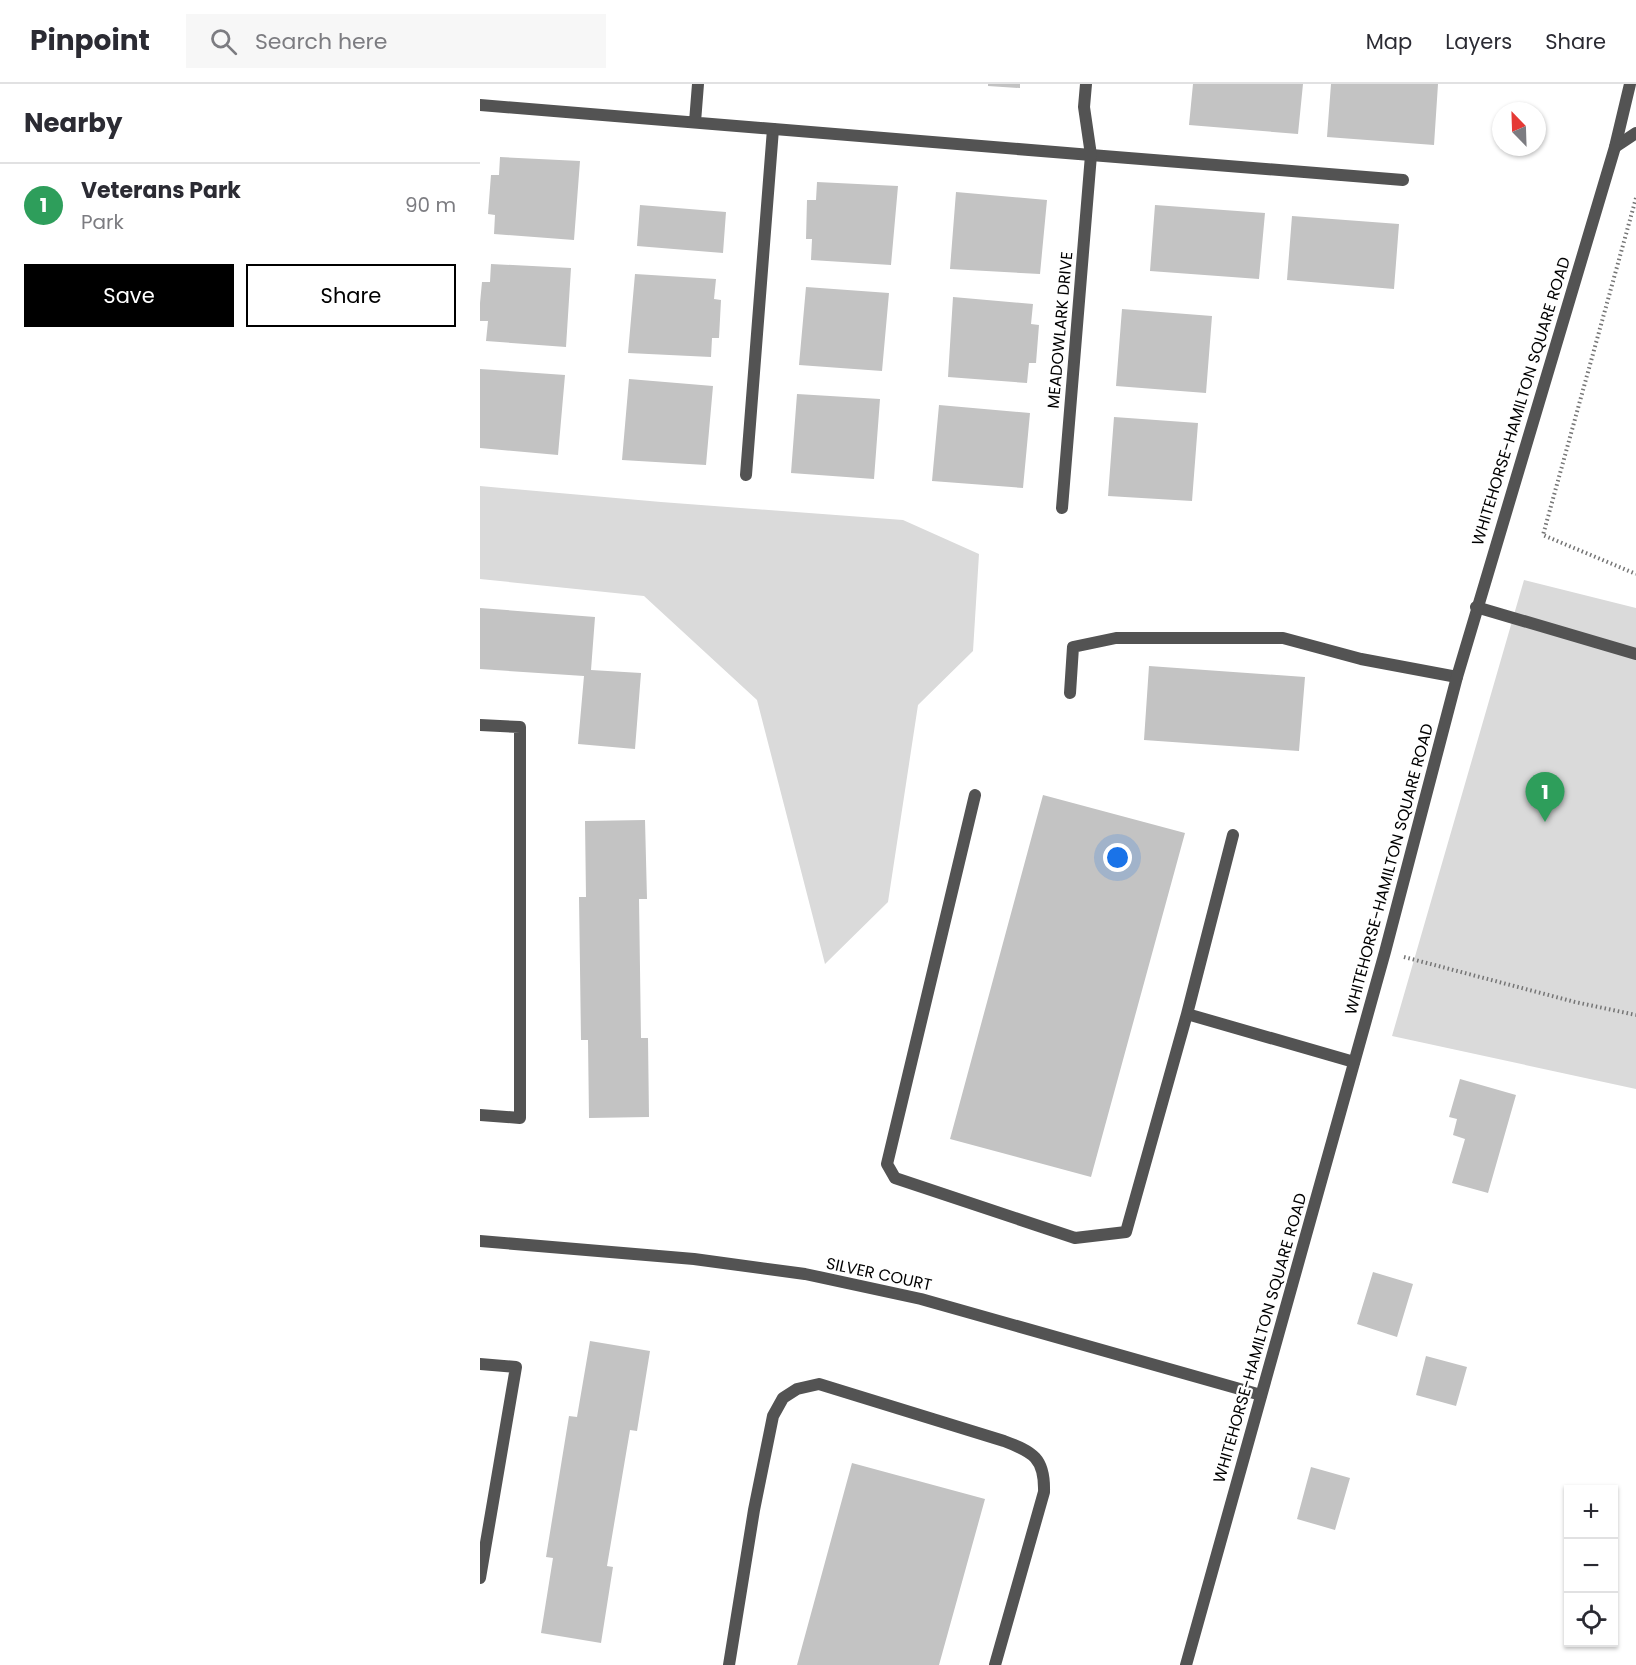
<!DOCTYPE html>
<html lang="en">
<head>
<meta charset="utf-8">
<style>
	body { margin:0; font-family:Poppins,sans-serif; background:#f7f7f7; color:#2b2b33 }
	.controls { position:absolute; right:18px; bottom:18px; display:grid; overflow:hidden; border-radius:0px; box-shadow:0 2px 4px #0004 }
	.controls button { width:54px; height:54px; display:grid; place-items:center; padding:0; border:0; border-bottom:2px solid #e1e1e2; background:#fff; color:#2b2b33; font:30px sans-serif }
	.compass { position:absolute; left:1012px; top:18px; width:54px; height:54px; border-radius:50%; background:#fff; box-shadow:0 2px 4px #0004; rotate:337deg }
	.you { position:absolute; left:638px; top:774px; width:21px; height:21px; margin:-15px; border:4px solid #fff; border-radius:50%; background:#1a73e8; box-shadow:0 0 0 9px #1a73e833 }
	.badge { display:grid; place-items:center; width:39px; height:39px; border-radius:50%; background:#000; color:#fff; font-size:20px; font-weight:700 }
	.pin { position:absolute; translate:-50% -50px; filter:drop-shadow(0 2px 3px #0008) }
	.pin::after { content:''; position:absolute; top:32px; width:21px; height:18px; background:inherit; clip-path:polygon(0 0,100% 0,50% 100%) }
	.list { margin:0; padding:0; list-style:none }
	h2 { display:flex; justify-content:space-between; align-items:center; height:78px; margin:0; padding:0 24px; font-size:26px }
	h2 small { font-size:20px; font-weight:400; color:#7c7c81 }
	.list li { display:grid; grid-template-columns:39px 1fr auto; gap:18px; align-items:center; box-sizing:border-box; height:84px; padding:0 24px; border-top:2px solid #e1e1e2 }
	.list b { display:block; font-size:22px; white-space:nowrap }
	.list p { margin:0; font-size:20px; white-space:nowrap; color:#7c7c81 }
	.list em { font-size:20px; font-style:normal; color:#7c7c81 }
	.actions { display:flex; gap:12px; padding:18px 24px }
	.actions a { flex:1; padding:14px 0; border:2px solid #000; border-radius:0px; text-align:center; font-size:21px; color:#000 }
	.actions .main { background:#000; color:#fff }
	.icon { flex:none; width:33px; height:33px; fill:none; stroke:currentColor; stroke-width:2; stroke-linecap:round; stroke-linejoin:round }
	.map { position:relative; flex:none; width:1156px; height:1581px; overflow:hidden }
	header { display:flex; align-items:center; gap:36px; box-sizing:border-box; height:84px; padding:0 30px; background:#fff; border-bottom:2px solid #e1e1e2 }
	header strong { font-size:28px }
	nav { display:flex; gap:33px; margin-inline-start:auto; font-size:21px }
	.search { width:420px; height:54px; background:#f7f7f7; display:flex; align-items:center; gap:15px; box-sizing:border-box; padding:0 21px; border-radius:0px; color:#7c7c81; font-size:22px }
	main { display:flex }
	aside { flex:1; background:#fff }
	.map>svg:first-child { display:block }
</style>
</head>
<body>
<header>
<strong>Pinpoint</strong>
<div class="search"><svg class="icon" aria-label="search" viewBox="0 0 24 24"><circle cx="10" cy="10" r="6"/><path d="M15 15l6 6"/></svg>Search here</div>
<nav><a>Map</a><a>Layers</a><a>Share</a></nav>
</header>
<main>
<aside>
<h2>Nearby<small></small></h2>
<ul class="list">
<li><span class="badge" style="background:#2e9e5b">1</span><div><b>Veterans Park</b><p>Park</p></div><em>90 m</em></li>
</ul>
<div class="actions"><a class="main">Save</a><a>Share</a></div>
</aside>
<div class="map">
<svg width="1156" height="1581" viewBox="0 0 1156 1581">
	<rect width="100%" height="100%" fill="#fff"/>
	<path fill="#dadada" d="M 0,402 L 181,418 L 423,436 L 499,470 L 493,567 L 438,621 L 408,818 L 345,880 L 277,616 L 164,512 L 0,495 Z
		M 1044,496 L 1156,524 L 1156,1005 L 912,952 Z"/>
	<path fill="#c3c3c3" d="M 508,0 L 540,0 L 540,4 L 508,2 Z
		M 713,0 L 823,0 L 818,50 L 709,41 Z
		M 851,0 L 958,0 L 954,61 L 847,53 Z
		M 20,73 L 100,77 L 94,156 L 14,150 L 15,131 L 8,130 L 11,91 L 19,91 Z
		M 337,98 L 418,102 L 411,181 L 331,176 L 332,155 L 326,155 L 327,116 L 336,116 Z
		M 476,108 L 567,116 L 560,190 L 470,185 Z
		M 160,121 L 246,128 L 243,169 L 157,162 Z
		M 675,121 L 785,129 L 779,195 L 670,187 Z
		M 812,132 L 919,140 L 914,205 L 807,196 Z
		M 11,180 L 91,184 L 86,263 L 6,257 L 8,237 L 0,237 L 0,219 L 2,198 L 10,198 Z
		M 155,190 L 236,195 L 234,215 L 241,216 L 239,254 L 232,254 L 231,273 L 148,269 Z
		M 326,203 L 409,209 L 402,287 L 319,281 Z
		M 473,213 L 553,220 L 551,240 L 559,241 L 556,279 L 549,279 L 547,299 L 468,293 Z
		M 642,225 L 732,232 L 726,309 L 636,302 Z
		M 0,285 L 85,291 L 78,371 L 0,364 Z
		M 149,295 L 233,302 L 226,381 L 142,376 Z
		M 317,310 L 400,315 L 394,395 L 311,389 Z
		M 459,321 L 550,329 L 543,404 L 452,397 Z
		M 634,333 L 718,339 L 712,417 L 628,412 Z
		M 0,524 L 115,533 L 111,586 L 161,589 L 155,665 L 98,660 L 104,592 L 0,585 Z
		M 669,582 L 825,593 L 819,667 L 664,656 Z
		M 563,711 L 705,749 L 611,1093 L 470,1055 Z
		M 165,736 L 167,815 L 159,815 L 161,954 L 168,954 L 169,1033 L 109,1034 L 108,956 L 101,956 L 99,813 L 106,813 L 105,737 Z
		M 980,995 L 1036,1011 L 1008,1109 L 972,1099 L 985,1055 L 973,1051 L 977,1035 L 969,1033 Z
		M 893,1188 L 933,1200 L 917,1253 L 877,1240 Z
		M 110,1257 L 170,1267 L 157,1347 L 150,1346 L 127,1482 L 133,1483 L 121,1559 L 61,1549 L 73,1474 L 66,1473 L 89,1332 L 97,1333 Z
		M 946,1272 L 987,1283 L 976,1322 L 936,1311 Z
		M 372,1379 L 505,1415 L 459,1581 L 317,1581 Z
		M 831,1383 L 870,1394 L 855,1446 L 817,1435 Z"/>
	<g fill="none" stroke-linecap="round" stroke-linejoin="round">
		<path stroke="#757575" stroke-width="4" stroke-dasharray="1.5 3" stroke-linecap="butt" d="M 1156,114 L 1063,451 L 1156,490
			M 924,873 L 1095,918 L 1156,931"/>
		<path stroke="#535353" stroke-width="12" d="M 1135,63 L 1156,49
			M 266,391 L 293,45
			M 582,424 L 611,71 L 923,96
			M 996,523 L 1156,570
			M 590,609 L 593,563 L 636,554 L 803,554 L 881,575 L 977,593
			M 0,641 L 40,643 L 40,1034 L 0,1031
			M 495,711 L 407,1080 L 415,1094 L 595,1154 L 646,1148 L 707,930 L 874,978
			M 707,930 L 753,751
			M 0,1280 L 36,1283 L 0,1494
			M 249,1581 L 274,1426 L 293,1332 L 303,1314 L 317,1305 L 339,1300 L 524,1357 C 553,1368 565,1374 564,1408 L 515,1581"/>
		<path stroke="#535353" stroke-width="12" d="M 0,21 L 611,71 L 604,23 L 606,0
			M 215,38 L 218,0
			M 0,1157 L 214,1175 L 325,1190 L 441,1215 L 781,1311"/>
		<path stroke="#535353" stroke-width="12" d="M 706,1581 L 905,868 L 977,593 L 1135,63 L 1150,0"/>
	</g>
	<g text-anchor="middle" dominant-baseline="central" stroke-width="4.5" stroke-linejoin="round" paint-order="stroke">
		<g font-size="16" fill="#000" stroke="#fff">
			<text transform="translate(580 246) rotate(-85)">MEADOWLARK DRIVE</text>
			<text transform="translate(1041 317) rotate(-73)">WHITEHORSE-HAMILTON SQUARE ROAD</text>
			<text transform="translate(909 785) rotate(-75)">WHITEHORSE-HAMILTON SQUARE ROAD</text>
			<text transform="translate(399 1190) rotate(12)">SILVER COURT</text>
			<text transform="translate(780 1254) rotate(-74)">WHITEHORSE-HAMILTON SQUARE ROAD</text>
		</g>
	</g>
</svg>
<div class="controls">
<button>+</button>
<button>−</button>
<button><svg class="icon" aria-label="locate" viewBox="0 0 24 24"><circle cx="12" cy="12" r="6"/><path d="M12 2v4M12 18v4M2 12h4M18 12h4"/></svg></button>
</div>
<svg class="compass" viewBox="-18 -18 36 36"><path d="M0-13l5 13h-10z" fill="#e53935"/><path d="M0 13l5-13h-10z" fill="#7c7c81"/></svg>
<div class="you"></div>
<div class="pin badge" style="left:1065px;top:738px;background:#2e9e5b">1</div>
</div>
</main>
</body>
</html>
